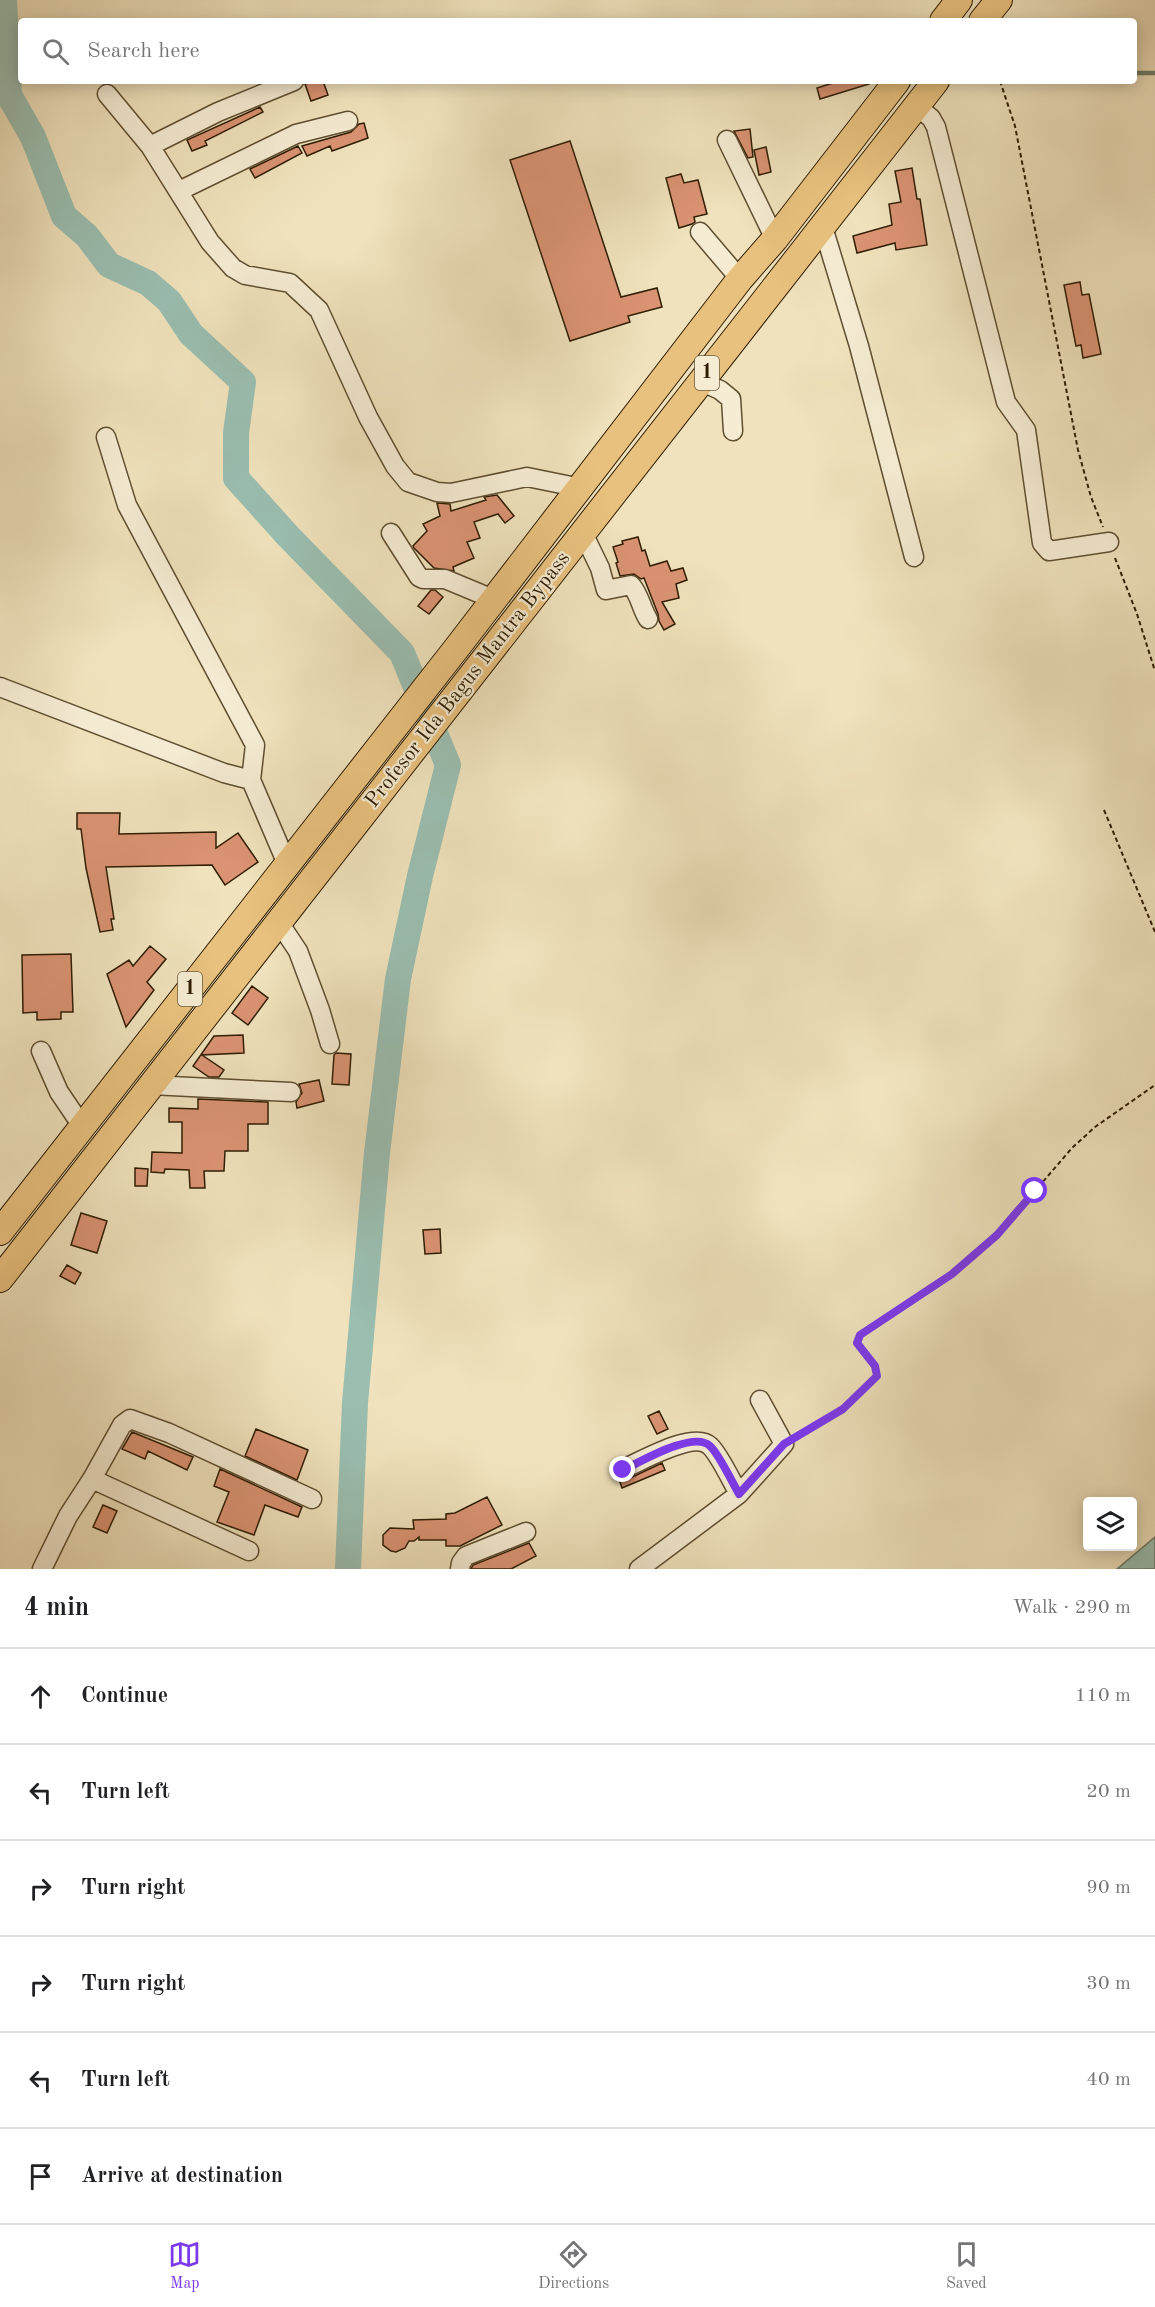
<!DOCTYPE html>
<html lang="en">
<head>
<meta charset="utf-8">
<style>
	body { margin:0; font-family:"Old Standard TT",serif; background:#f6f6f6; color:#202124 }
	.controls { position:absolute; right:18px; bottom:18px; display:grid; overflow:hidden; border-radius:6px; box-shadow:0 3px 15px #0003 }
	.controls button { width:54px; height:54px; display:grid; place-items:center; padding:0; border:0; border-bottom:2px solid #e0e0e0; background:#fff; color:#202124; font:30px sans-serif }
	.stop { position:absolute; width:18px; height:18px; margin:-14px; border:4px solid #7c3aed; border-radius:50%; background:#fff }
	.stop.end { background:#7c3aed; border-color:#fff; box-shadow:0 2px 6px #0008 }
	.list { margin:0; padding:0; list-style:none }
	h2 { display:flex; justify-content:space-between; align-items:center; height:78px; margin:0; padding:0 24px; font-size:26px }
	h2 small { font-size:20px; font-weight:400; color:#757577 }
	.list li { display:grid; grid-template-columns:39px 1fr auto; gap:18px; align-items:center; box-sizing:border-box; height:96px; padding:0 24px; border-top:2px solid #e0e0e0 }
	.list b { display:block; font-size:22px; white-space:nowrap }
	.list em { font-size:20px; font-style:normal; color:#757577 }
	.icon { flex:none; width:33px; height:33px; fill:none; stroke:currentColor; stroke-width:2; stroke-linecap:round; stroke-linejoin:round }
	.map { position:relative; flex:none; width:1155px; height:1569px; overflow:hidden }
	.search { position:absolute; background:#fff; box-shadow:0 3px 15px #0003; left:18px; right:18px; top:18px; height:66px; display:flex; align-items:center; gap:15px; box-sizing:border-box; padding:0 21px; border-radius:6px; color:#757577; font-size:22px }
	.sheet { height:654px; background:#fff }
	nav { display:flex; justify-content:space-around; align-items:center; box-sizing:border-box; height:84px; border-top:2px solid #e0e0e0; background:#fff; font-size:16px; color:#757577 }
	nav a { display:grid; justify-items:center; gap:3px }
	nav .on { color:#7c3aed }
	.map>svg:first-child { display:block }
</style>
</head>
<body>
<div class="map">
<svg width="1155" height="1569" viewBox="0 0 1155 1569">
	<rect width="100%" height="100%" fill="#efe2bc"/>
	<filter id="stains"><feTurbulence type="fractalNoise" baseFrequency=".00333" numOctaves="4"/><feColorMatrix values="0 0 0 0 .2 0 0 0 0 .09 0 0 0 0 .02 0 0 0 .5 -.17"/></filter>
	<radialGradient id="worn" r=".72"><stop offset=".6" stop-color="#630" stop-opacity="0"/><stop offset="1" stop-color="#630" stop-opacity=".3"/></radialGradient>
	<path fill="#9abeb0" stroke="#6f7e6a" stroke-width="1.5" d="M 1155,1537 L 1155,1569 L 1117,1569 Z"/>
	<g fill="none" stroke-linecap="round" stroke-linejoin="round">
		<path stroke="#6f7e6a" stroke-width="4.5" d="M 1134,73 L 1155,73"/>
		<path stroke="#9abeb0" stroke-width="26" d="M 4,0 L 9,95 L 33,137 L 64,216 L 87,236 L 109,265 L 148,283 L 169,301 L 191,334 L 243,382 L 236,433 L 236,478 L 288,536 L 402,653 L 448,765 L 420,876 L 398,979 L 377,1153 L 355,1403 L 348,1569"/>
	</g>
	<path fill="#da9373" stroke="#2f1d02" stroke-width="1.5" d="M 316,81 L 323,81 L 328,95 L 311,101 L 305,84 Z
		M 839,81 L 869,81 L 869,84 L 820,99 L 817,88 Z
		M 260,107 L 263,112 L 205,141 L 207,145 L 192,151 L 187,140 Z
		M 364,123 L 368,138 L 332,151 L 330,146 L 307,156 L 302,146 L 351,132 L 359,124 Z
		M 750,129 L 753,157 L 748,158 L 734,131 Z
		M 570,141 L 621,297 L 657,288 L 662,307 L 628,316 L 630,322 L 570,341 L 510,160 Z
		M 298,146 L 302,153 L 255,178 L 250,169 Z
		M 766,147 L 771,172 L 759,175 L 754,150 Z
		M 912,168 L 917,199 L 920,199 L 927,245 L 896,250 L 895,243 L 857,253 L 853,236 L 892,225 L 889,204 L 901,202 L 895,171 Z
		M 681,174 L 684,183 L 698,180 L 707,214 L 694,217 L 695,222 L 692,224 L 679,228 L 666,178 Z
		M 1080,282 L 1082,295 L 1089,294 L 1101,354 L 1083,358 L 1081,345 L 1076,346 L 1064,285 Z
		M 497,495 L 514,516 L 505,523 L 498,514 L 474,522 L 480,538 L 467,542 L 474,558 L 453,567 L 454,571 L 434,568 L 414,548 L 413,546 L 427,531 L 423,524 L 440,516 L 437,503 L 450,504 L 451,511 L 486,500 L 484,497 Z
		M 638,537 L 642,551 L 645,550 L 650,566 L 667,561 L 671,571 L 683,568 L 687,580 L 676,584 L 679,598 L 662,602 L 675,624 L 664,630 L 659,621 L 658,614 L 644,578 L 641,579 L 634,574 L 620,576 L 616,563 L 618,562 L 613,547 L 623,544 L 622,541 Z
		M 431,590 L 435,590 L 443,597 L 429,614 L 418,606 Z
		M 77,813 L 120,813 L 119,834 L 216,832 L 216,848 L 238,833 L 258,862 L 225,885 L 212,865 L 106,867 L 114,919 L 111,919 L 113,930 L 100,932 L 86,868 L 81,829 L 77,829 Z
		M 150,946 L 166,959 L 147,982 L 154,990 L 126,1027 L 107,974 L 129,960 L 133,966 Z
		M 71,954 L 73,1012 L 61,1012 L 61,1019 L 37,1020 L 37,1012 L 23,1013 L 22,955 Z
		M 252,986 L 268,998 L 248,1025 L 232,1013 Z
		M 243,1035 L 244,1053 L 202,1055 L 224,1070 L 219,1077 L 209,1077 L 193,1066 L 214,1036 Z
		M 336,1053 L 351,1054 L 349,1085 L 332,1084 L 334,1055 Z
		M 319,1080 L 324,1101 L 297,1108 L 296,1102 L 302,1093 L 299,1084 Z
		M 198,1099 L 268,1102 L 268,1124 L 248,1124 L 248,1151 L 225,1151 L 224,1171 L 204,1171 L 205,1188 L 190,1188 L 189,1170 L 165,1169 L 164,1173 L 151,1172 L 152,1152 L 182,1153 L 182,1122 L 169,1122 L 169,1108 L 198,1109 Z
		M 135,1168 L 148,1169 L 147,1186 L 135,1186 Z
		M 81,1213 L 107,1221 L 97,1253 L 71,1245 Z
		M 440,1229 L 441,1253 L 425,1254 L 423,1230 Z
		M 67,1265 L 81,1273 L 75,1284 L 60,1276 Z
		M 659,1411 L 668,1429 L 657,1434 L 648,1416 Z
		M 256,1429 L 308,1450 L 297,1480 L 245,1456 Z
		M 132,1432 L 193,1457 L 187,1470 L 148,1451 L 145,1459 L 122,1449 Z
		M 662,1463 L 665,1470 L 622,1488 L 619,1479 L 628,1479 Z
		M 220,1469 L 302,1507 L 298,1517 L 265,1505 L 254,1535 L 217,1522 L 229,1492 L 214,1486 Z
		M 487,1497 L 502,1525 L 460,1546 L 446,1546 L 446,1540 L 419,1540 L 419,1537 L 414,1541 L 409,1541 L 405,1548 L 396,1552 L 391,1551 L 383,1545 L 383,1535 L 390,1528 L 414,1529 L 413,1520 L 446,1519 L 446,1514 L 455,1513 Z
		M 103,1505 L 117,1511 L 107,1533 L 93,1527 Z
		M 529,1543 L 536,1556 L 511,1569 L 471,1569 L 473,1565 Z"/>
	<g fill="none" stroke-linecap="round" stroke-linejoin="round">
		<g stroke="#5f4e30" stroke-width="21">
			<path id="minor" d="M 107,94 L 150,146 L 210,242 L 233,268 L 245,275 L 290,283 L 319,310 L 368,417 L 395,466 L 408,482 L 437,492 L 451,493 L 527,477 L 581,488
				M 916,106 L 931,118 L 936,127 L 1006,402 L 1026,430 L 1042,543 L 1049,551 L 1109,542
				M 727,140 L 775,239
				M 150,146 L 218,112 L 294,81
				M 179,191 L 296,134 L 348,121
				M 823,227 L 859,346 L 914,557
				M 700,232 L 740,279
				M 700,381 L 720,390 L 731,399 L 733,431
				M 106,437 L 127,505 L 255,745 L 251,780
				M 391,533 L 419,577 L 423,579 L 445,579 L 493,599
				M 583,533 L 600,568 L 606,590 L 631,585 C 640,595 641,608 648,619
				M 0,687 L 224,773 L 251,780 L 287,864
				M 278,921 L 298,951 L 320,1010 L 330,1044
				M 41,1051 L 59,1092 L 82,1126
				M 151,1085 L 291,1092
				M 623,1469 C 640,1462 694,1430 710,1446 C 719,1454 732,1482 739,1494
				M 92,1479 L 249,1551
				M 42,1569 L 68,1516 L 92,1479 L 122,1425 L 130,1419 L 169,1433 L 312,1499
				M 460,1569 L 461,1563 L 466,1556 L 526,1532
				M 639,1569 L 739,1494 L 784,1444 L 760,1400"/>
		</g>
		<g stroke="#2f1d02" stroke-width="28">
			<path id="highway" d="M 943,21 L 959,0
				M 982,21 L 999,0
				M 0,1232 L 459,645 L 740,279 L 775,239 L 897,81
				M 0,1279 L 936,81"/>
		</g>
		<path stroke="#2f1d02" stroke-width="2" stroke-dasharray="4.5 3" stroke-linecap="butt" d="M 1000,81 L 1015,126 L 1078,450 L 1091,497 L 1103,527
			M 1115,558 L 1137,614 L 1155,671
			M 1104,810 L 1155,932
			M 796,1436 L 843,1409 L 877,1376 L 875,1366 L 857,1343 L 860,1335 L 952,1274 L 997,1235 L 1072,1148 L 1095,1127 L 1155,1085"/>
		<use href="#minor" stroke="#f5ecd3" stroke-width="18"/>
		<use href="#highway" stroke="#e8c17e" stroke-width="26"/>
	</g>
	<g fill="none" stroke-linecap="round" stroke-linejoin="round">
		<path stroke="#7c3aed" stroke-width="8" d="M 623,1470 C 640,1462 694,1430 710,1446 C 719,1454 732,1482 739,1494 L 784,1444 L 843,1409 L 877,1376 L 875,1366 L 857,1343 L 860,1335 L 952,1274 L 997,1235 L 1035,1191"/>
	</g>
	<g text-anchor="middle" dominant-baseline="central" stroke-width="4.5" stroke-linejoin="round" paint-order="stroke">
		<g fill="#f5ecd3" stroke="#6a5b41" stroke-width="1.5">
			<rect x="695" y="356" width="24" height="34" rx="4.5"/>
			<rect x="178" y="972" width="24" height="34" rx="4.5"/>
		</g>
		<g font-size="20" font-weight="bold" fill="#2f1d02">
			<text x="707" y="373">1</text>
			<text x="190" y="989">1</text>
		</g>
		<g font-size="21" fill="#2f1d02" stroke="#f5ecd3">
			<text transform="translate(468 680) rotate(-52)">Profesor Ida Bagus Mantra Bypass</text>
		</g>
	</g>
	<rect width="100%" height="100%" filter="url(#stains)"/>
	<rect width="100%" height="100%" fill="url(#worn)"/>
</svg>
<div class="controls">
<button><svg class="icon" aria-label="layers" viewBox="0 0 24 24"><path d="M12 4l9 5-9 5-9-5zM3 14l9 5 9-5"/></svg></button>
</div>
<div class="stop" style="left:1035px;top:1191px"></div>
<div class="stop end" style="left:623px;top:1470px"></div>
<div class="search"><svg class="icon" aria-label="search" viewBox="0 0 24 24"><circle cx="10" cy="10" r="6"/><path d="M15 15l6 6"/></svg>Search here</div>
</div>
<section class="sheet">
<h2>4 min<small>Walk · 290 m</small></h2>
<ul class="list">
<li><svg class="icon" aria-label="ahead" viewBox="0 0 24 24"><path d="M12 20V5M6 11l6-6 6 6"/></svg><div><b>Continue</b></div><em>110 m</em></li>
<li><svg class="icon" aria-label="left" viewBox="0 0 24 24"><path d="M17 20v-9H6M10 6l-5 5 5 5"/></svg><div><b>Turn left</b></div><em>20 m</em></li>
<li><svg class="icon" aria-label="right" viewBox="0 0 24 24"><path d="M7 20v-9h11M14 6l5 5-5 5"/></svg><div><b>Turn right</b></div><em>90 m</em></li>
<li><svg class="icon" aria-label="right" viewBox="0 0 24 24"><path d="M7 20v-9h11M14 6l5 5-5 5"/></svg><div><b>Turn right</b></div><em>30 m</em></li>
<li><svg class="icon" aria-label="left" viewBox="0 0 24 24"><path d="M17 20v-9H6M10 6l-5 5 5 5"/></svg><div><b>Turn left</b></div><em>40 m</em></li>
<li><svg class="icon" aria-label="arrive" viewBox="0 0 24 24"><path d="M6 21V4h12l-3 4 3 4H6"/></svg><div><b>Arrive at destination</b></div></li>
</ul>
</section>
<nav>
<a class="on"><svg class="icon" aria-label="map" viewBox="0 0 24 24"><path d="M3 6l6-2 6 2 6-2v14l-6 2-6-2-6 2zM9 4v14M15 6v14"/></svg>Map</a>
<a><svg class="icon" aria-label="directions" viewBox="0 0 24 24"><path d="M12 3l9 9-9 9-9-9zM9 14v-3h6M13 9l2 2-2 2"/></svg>Directions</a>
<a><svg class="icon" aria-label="saved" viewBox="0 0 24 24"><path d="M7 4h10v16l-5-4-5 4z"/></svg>Saved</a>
</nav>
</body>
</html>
